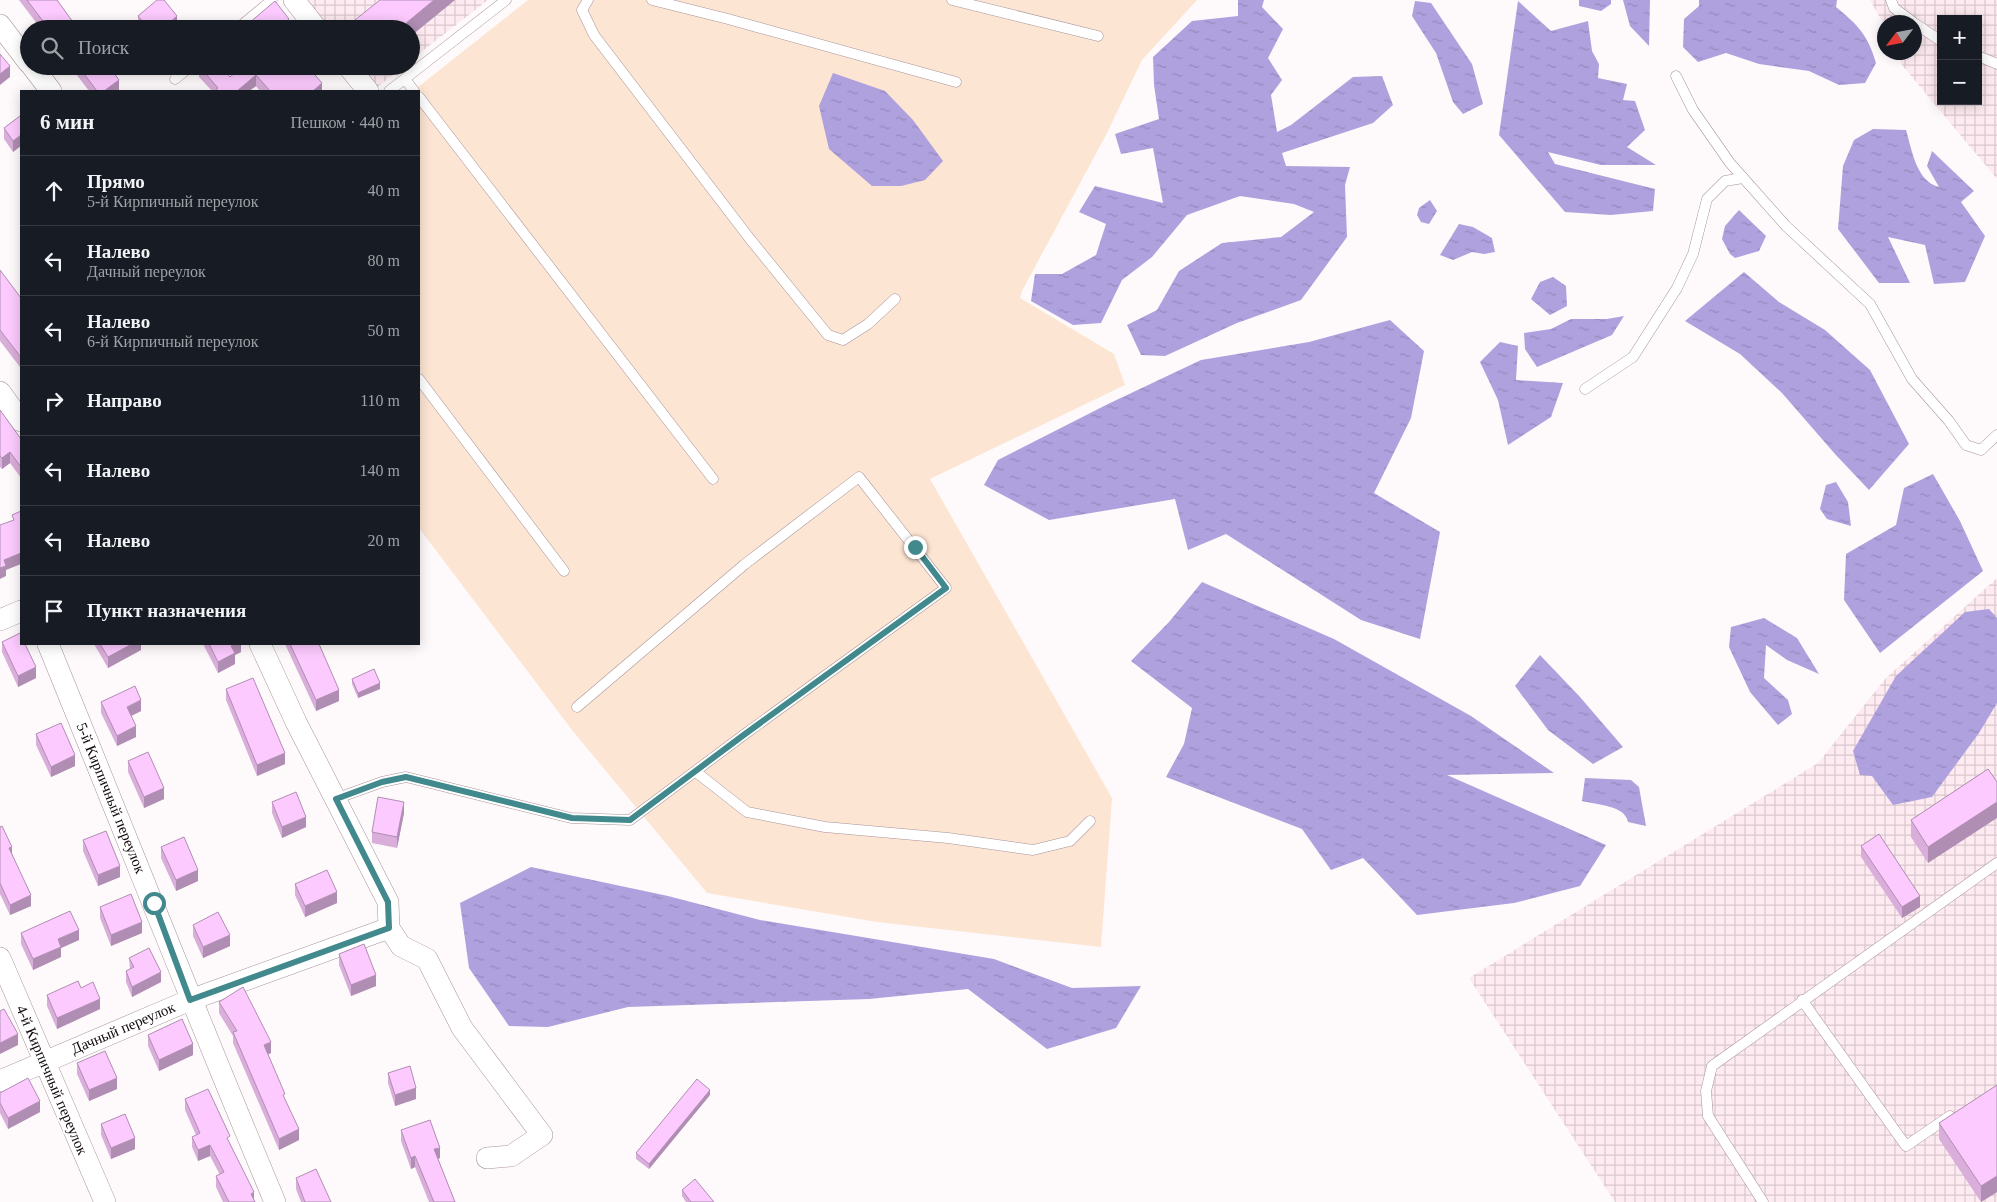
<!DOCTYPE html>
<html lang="ru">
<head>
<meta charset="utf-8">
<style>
	body { margin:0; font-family:"Times New Roman",serif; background:#20242c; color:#f1f3f6 }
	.controls { position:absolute; right:15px; top:15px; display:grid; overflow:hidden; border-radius:0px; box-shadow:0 2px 12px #0003 }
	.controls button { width:45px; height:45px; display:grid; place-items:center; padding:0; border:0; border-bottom:1px solid #363941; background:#171b24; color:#f1f3f6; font:25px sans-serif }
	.compass { position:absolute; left:1877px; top:15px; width:45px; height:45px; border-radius:50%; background:#171b24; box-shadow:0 2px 12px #0003; rotate:238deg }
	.stop { position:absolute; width:15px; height:15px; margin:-11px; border:4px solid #41898c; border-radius:50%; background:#fff }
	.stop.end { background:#41898c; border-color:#fff; box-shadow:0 1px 5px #0008 }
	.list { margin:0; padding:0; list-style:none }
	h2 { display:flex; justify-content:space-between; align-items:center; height:65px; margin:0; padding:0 20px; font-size:21px }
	h2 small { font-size:16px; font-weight:400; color:#9ea1a6 }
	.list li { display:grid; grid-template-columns:32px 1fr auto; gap:15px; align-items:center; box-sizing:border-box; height:70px; padding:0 20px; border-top:1px solid #363941 }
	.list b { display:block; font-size:19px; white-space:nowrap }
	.list p { margin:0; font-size:16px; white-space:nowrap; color:#9ea1a6 }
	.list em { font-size:16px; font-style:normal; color:#9ea1a6 }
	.icon { flex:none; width:28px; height:28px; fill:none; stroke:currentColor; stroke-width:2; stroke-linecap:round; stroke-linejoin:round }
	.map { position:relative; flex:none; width:1997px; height:1202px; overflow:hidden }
	.search { position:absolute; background:#171b24; box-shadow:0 2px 12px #0003; left:20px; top:20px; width:400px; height:55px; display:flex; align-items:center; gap:12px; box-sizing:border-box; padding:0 18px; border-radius:28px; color:#9ea1a6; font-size:19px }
	.panel { position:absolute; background:#171b24; box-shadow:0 2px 12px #0003; left:20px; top:90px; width:400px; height:555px; border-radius:0px }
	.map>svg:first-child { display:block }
</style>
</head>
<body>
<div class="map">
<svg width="1997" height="1202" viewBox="0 0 1997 1202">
	<defs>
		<pattern id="industrial-grid" width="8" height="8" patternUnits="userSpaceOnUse" patternTransform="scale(1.25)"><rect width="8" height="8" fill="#feebf1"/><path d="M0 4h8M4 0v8" fill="none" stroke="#d9c8cd"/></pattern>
		<pattern id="water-ripples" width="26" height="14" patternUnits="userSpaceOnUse" patternTransform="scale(1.25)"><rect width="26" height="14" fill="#aea1de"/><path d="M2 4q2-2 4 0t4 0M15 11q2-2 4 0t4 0" fill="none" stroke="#9589bd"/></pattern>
	</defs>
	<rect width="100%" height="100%" fill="#fefafb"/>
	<path fill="url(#industrial-grid)" fill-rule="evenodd" d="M 302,0 L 488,0 L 411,60 L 411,29 L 326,29 Z
		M 1870,0 L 1997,0 L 1997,179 L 1902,65 L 1897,53 L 1914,52 L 1914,22 L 1884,22 L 1884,25 ZM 1941,19 L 1978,19 L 1978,101 L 1941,101 Z
		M 357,66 L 404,66 L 375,89 Z
		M 1997,578 L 1997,1202 L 1615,1202 L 1469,978 L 1818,763 L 1886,678 Z"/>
	<path fill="#fde5d3" d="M 528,0 L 1197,0 L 1142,60 L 1106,135 L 1022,291 L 1020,298 L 1114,354 L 1125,385 L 930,479 L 1112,798 L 1101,947 L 877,922 L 707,893 L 572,730 L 419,528 L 419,91 L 413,91 Z"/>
	<path fill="url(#water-ripples)" d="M 1238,0 L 1264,0 L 1262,7 L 1283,29 L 1268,58 L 1282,80 L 1271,95 L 1277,132 L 1291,125 L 1353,77 L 1382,76 L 1393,105 L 1373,123 L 1282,153 L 1286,166 L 1350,167 L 1345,185 L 1347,237 L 1301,300 L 1237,323 L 1165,356 L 1141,355 L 1127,325 L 1157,310 L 1179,271 L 1222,243 L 1281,237 L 1314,212 L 1294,204 L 1240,196 L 1187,215 L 1152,257 L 1122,280 L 1101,323 L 1073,325 L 1031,301 L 1035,274 L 1062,274 L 1096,255 L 1106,224 L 1079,212 L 1095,186 L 1163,203 L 1153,148 L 1121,154 L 1115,134 L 1159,119 L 1154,85 L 1153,57 L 1192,21 L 1238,16 Z
		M 1579,0 L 1611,0 L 1611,4 L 1601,11 L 1579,6 Z
		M 1623,0 L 1650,0 L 1649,46 L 1630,26 Z
		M 1699,0 L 1837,0 L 1836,7 C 1858,25 1868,35 1876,63 L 1865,83 L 1839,85 L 1809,71 L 1759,64 L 1726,53 L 1698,62 L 1683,47 L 1684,19 L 1699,6 Z
		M 1415,1 L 1431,3 L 1472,64 L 1483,104 L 1463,114 L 1453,102 L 1436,53 L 1412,16 Z
		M 1518,1 L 1551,31 L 1588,21 L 1592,51 L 1599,64 L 1598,78 L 1627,84 L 1623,100 L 1635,101 L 1645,130 L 1627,147 L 1656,165 L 1601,165 L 1548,152 L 1555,164 L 1655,189 L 1653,211 L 1611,215 L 1565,212 L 1499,135 Z
		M 833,73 L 885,91 L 913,120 L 943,161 L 925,180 L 901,186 L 872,186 L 829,149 L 819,106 Z
		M 1873,129 L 1906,130 C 1912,150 1916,181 1939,187 L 1927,166 L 1932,151 L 1974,191 L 1961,202 L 1985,236 L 1965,282 L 1934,284 L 1925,245 L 1888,237 L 1910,283 L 1879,283 L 1838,229 L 1843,166 L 1854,140 Z
		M 1430,200 L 1437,211 L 1429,224 L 1421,222 L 1417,215 L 1419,208 Z
		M 1739,210 L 1766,236 L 1759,251 L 1735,258 L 1730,254 L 1722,239 L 1725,226 Z
		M 1459,224 L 1473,227 L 1492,238 L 1495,252 L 1484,254 L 1472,252 L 1453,260 L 1440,255 Z
		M 1744,272 L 1779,302 L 1825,330 L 1870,370 L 1909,444 L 1869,490 L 1835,454 L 1782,393 L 1740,354 L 1685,321 Z
		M 1553,277 L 1566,286 L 1567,306 L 1550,315 L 1531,299 L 1540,282 Z
		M 1624,316 L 1612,335 L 1537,367 L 1525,349 L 1524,333 L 1551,329 L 1571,319 L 1607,319 Z
		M 1390,320 L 1424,351 L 1411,418 L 1374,493 L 1440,532 L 1420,639 L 1361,620 L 1226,534 L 1188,550 L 1175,499 L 1049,520 L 984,485 L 998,460 L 1108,404 L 1201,360 L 1309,342 Z
		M 1500,342 L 1518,346 L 1516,380 L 1563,383 L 1551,417 L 1508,445 L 1498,400 L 1480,362 Z
		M 1933,474 L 1960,521 L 1983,571 L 1880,653 L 1844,600 L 1846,554 L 1896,525 L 1904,488 Z
		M 1836,482 L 1848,502 L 1851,526 L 1827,519 L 1820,509 L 1826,485 Z
		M 1202,582 L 1334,639 L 1471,716 L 1554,773 L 1447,775 L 1606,845 L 1580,886 L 1514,903 L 1417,915 L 1363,858 L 1331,870 L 1302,829 L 1166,777 L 1184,744 L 1192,708 L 1131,661 L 1169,622 Z
		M 1989,609 L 1997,618 L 1997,703 L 1979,733 L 1932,797 L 1893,805 L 1872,776 L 1860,775 L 1853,751 L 1896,676 L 1965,612 Z
		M 1764,618 L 1797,638 L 1819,674 L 1787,660 L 1766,645 L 1764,678 L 1788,700 L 1792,714 L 1778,725 L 1750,692 L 1729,647 L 1731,627 Z
		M 1540,655 L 1580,697 L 1623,747 L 1593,764 L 1548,730 L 1515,686 Z
		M 1585,778 L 1631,780 L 1639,787 L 1646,826 L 1628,822 C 1625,805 1597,805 1582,801 Z
		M 531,867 L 668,896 L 760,920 L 994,959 L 1072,988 L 1141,986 L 1116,1028 L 1047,1049 L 968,989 L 869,999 L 628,1007 L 548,1027 L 509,1026 L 469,968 L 460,903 Z"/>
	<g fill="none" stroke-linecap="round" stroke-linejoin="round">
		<g stroke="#a79399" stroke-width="11">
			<path id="service" d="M 588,0 L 582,10 L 594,35 L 750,239 L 828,335 L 843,340 L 868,324 L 895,299
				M 652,0 L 728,19 L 956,82
				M 952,0 L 1098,36
				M 1891,0 L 1894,8 L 1913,22
				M 1914,23 L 1941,41
				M 237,29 L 272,0
				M 1978,56 L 1997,64
				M 1676,76 L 1693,110 L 1730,163 L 1786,226 L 1870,304 L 1912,379 L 1949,421 L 1966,445 L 1981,450 L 1997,435
				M 175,79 L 191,66
				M 405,79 L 414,91
				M 389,91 L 506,0
				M 419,97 L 713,479
				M 419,379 L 564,571
				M 1585,389 L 1633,357 L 1677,288 L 1693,254 L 1707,199 L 1725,181 L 1743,178
				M 696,772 L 747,812 L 825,827 L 948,838 L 1033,850 L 1070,841 L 1090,821
				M 335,799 L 382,782 L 406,777 L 571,818 L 630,820 L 745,734 L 946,588 L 859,477 L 745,564 L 577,707
				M 1802,1000 L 1906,1146 L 1950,1116
				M 1763,1202 L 1708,1116 L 1706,1091 L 1712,1066 L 1997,863"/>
		</g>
		<g stroke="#a79399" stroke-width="22">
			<path id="minor" d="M 294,0 L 317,29
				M 0,25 L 29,63
				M 32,66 L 51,91
				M 348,66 L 368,91
				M 0,392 L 21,421
				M 0,620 L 21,611
				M 48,644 C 124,830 197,1017 275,1202
				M 260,644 L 296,722 L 388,902 L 389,928 L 401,946 L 427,959 L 462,1028 L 542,1135 L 511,1156 L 487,1158
				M 0,958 L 105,1202
				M 0,1081 L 190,1000 L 389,928"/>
		</g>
		<use href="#service" stroke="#fff" stroke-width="10"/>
		<use href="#minor" stroke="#fff" stroke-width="21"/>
	</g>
	<path fill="#d9aeda" d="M 19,0 L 57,0 L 78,29 L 41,29 Z
		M 138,16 L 177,27 L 175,29 L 139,29 L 138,27 Z
		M 355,20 L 411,29 L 355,29 Z
		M 70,66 L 109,66 L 119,90 L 118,91 L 89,91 Z
		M 199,66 L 230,77 L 243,66 L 322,91 L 260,91 L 256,86 L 249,91 L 212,91 L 199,77 Z
		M 20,116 L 13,152 L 4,139 L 4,128 Z
		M 0,270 L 21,298 L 21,366 L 20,367 L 0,341 Z
		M 0,410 L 21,439 L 21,478 L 10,463 L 2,469 L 0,467 Z
		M 2,642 L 36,678 L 18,687 L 2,652 Z
		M 94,644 L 141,644 L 141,650 L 108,668 Z
		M 203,644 L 241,644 L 241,652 L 235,655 L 235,664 L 218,673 Z
		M 285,644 L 319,644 L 339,701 L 316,711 Z
		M 352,679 L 380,689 L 358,698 L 352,684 Z
		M 226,689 L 285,764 L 257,776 L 226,700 Z
		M 101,702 L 141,711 L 131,716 L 136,737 L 117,746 L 101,713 Z
		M 36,734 L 75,766 L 51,777 L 36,745 Z
		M 128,761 L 164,799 L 144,808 L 128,772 Z
		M 1988,769 L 1928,863 L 1911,837 L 1911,820 Z
		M 272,802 L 306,827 L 282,838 L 272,813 Z
		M 404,813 L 397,848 L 372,843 L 372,832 Z
		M 0,827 L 12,855 L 31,906 L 10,915 L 0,894 Z
		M 83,840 L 120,877 L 98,886 L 83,851 Z
		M 1861,846 L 1920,907 L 1902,918 L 1861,857 Z
		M 161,847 L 198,881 L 176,891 L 161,858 Z
		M 295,884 L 337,903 L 305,917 L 295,895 Z
		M 100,907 L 142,933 L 111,946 L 100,918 Z
		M 193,925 L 230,946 L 203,958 L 193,936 Z
		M 21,933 L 79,940 L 61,948 L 61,957 L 33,970 L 21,944 Z
		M 339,954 L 376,986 L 351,996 L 339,965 Z
		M 129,958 L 161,982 L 132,997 L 126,982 L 126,971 L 130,970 Z
		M 81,988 L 100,1009 L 57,1029 L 47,1006 L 47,995 Z
		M 219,1002 L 271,1053 L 268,1054 L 299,1140 L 279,1150 L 233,1043 L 233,1036 L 219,1013 Z
		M 148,1035 L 193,1055 L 159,1071 L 148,1046 Z
		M 77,1063 L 117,1089 L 89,1101 L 77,1074 Z
		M 388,1073 L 416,1099 L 395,1106 L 388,1083 Z
		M 1997,1085 L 1997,1192 L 1981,1202 L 1939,1139 L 1939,1123 Z
		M 0,1093 L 40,1112 L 8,1129 L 0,1113 Z
		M 710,1095 L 649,1169 L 636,1159 L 636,1153 Z
		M 185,1099 L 230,1143 L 255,1202 L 223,1202 L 216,1187 L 216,1176 L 220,1175 L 210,1156 L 198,1161 L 192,1147 L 192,1137 L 196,1135 L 185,1110 Z
		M 101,1124 L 135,1149 L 111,1159 L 101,1135 Z
		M 401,1130 L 440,1158 L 438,1159 L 455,1202 L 429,1202 L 415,1167 L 411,1169 L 401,1141 Z
		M 296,1178 L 331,1202 L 301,1202 L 296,1189 Z
		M 682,1190 L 714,1202 L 686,1202 L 682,1196 Z"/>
	<path fill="#b08db2" d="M 434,0 L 455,0 L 411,36 L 411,29 L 399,29 Z
		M 177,16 L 177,27 L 175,29 L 162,29 Z
		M 289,19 L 289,29 L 278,29 Z
		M 10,66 L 10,77 L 0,85 L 0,74 Z
		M 256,75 L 256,86 L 249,91 L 237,91 Z
		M 119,80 L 119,90 L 118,91 L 104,91 Z
		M 322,83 L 322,91 L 313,91 Z
		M 21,135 L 21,146 L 13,152 L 13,141 Z
		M 21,355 L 21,366 L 20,367 L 20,356 Z
		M 10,452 L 10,463 L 2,469 L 2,458 Z
		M 21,553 L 21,564 L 6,570 L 6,576 L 0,579 L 0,568 L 4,560 Z
		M 132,644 L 141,644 L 141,650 L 108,668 L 108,657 Z
		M 235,644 L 241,644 L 241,652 L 235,655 L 235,664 L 218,673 L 218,662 L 231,646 Z
		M 36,667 L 36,678 L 18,687 L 18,676 Z
		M 380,683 L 380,689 L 358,698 L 358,693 Z
		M 339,690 L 339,701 L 316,711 L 316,700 Z
		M 141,700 L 141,711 L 127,718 L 127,707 Z
		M 136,726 L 136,737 L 117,746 L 117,736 Z
		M 285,753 L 285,764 L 257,776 L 257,765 Z
		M 75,755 L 75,766 L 51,777 L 51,767 Z
		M 164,788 L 164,799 L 144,808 L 144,797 Z
		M 404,802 L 404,813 L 397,848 L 397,837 Z
		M 1997,802 L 1997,818 L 1928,863 L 1928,847 Z
		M 306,817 L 306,827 L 282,838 L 282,827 Z
		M 12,847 L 12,858 L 9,848 Z
		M 120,866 L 120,877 L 98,886 L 98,875 Z
		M 198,870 L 198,881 L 176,891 L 176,880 Z
		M 337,892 L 337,903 L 305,917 L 305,906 Z
		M 31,895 L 31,906 L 10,915 L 10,905 Z
		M 1920,896 L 1920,907 L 1902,918 L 1902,907 Z
		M 142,922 L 142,933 L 111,946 L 111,935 Z
		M 79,930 L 79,940 L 61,948 L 61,957 L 33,970 L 33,959 L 58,939 Z
		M 230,935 L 230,946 L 203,958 L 203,947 Z
		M 161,972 L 161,982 L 132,997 L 132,987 Z
		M 376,975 L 376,986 L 351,996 L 351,985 Z
		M 100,999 L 100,1009 L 57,1029 L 57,1018 Z
		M 18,1034 L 18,1045 L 0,1054 L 0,1043 Z
		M 271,1042 L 271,1053 L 264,1056 L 264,1045 Z
		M 193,1044 L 193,1055 L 159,1071 L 159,1060 Z
		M 117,1078 L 117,1089 L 89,1101 L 89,1090 Z
		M 416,1088 L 416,1099 L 395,1106 L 395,1095 Z
		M 710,1090 L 710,1095 L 649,1169 L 649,1164 Z
		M 40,1101 L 40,1112 L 8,1129 L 8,1118 Z
		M 299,1129 L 299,1140 L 279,1150 L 279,1139 Z
		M 135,1138 L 135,1149 L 111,1159 L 111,1148 Z
		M 210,1145 L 210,1156 L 198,1161 L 198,1150 Z
		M 440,1148 L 440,1158 L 434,1160 L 434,1149 Z
		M 415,1156 L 415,1167 L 411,1169 L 411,1158 Z
		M 1997,1176 L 1997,1192 L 1981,1202 L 1981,1186 Z
		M 254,1192 L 254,1202 L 251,1194 Z"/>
	<path fill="#fccafe" stroke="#b08db2" d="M 27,0 L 57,0 L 78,29 L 49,29 Z
		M 157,0 L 164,0 L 177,16 L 162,29 L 149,29 L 138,16 Z
		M 380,0 L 434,0 L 399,29 L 362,29 L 355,20 Z
		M 275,1 L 289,19 L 278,29 L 242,29 Z
		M 0,54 L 10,66 L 0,74 Z
		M 78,66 L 109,66 L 119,80 L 104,91 L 97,91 Z
		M 199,66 L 220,66 L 230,77 L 243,66 L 307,66 L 322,83 L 313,91 L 270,91 L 256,75 L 237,91 L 215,91 L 218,88 Z
		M 20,116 L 21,119 L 21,135 L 13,141 L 4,128 Z
		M 0,270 L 21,298 L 21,355 L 20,356 L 0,330 Z
		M 0,410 L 21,439 L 21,467 L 10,452 L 2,458 L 0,456 Z
		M 21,511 L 21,553 L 4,560 L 6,566 L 0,568 L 0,525 L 14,520 L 12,515 Z
		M 20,633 L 21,635 L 21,644 L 25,644 L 36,667 L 18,676 L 2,642 Z
		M 100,644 L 132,644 L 108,657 Z
		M 209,644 L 235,644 L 231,646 L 235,653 L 218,662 Z
		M 290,644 L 319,644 L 339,690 L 316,700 Z
		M 374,669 L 380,683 L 358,693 L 352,679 Z
		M 253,678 L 285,753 L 257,765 L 226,689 Z
		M 135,686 L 141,700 L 127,707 L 136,726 L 117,736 L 101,702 Z
		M 61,723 L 75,755 L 51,767 L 36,734 Z
		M 148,752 L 164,788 L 144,797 L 128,761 Z
		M 1988,769 L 1997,782 L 1997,802 L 1928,847 L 1911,820 Z
		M 296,792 L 306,817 L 282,827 L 272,802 Z
		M 378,797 L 404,802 L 397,837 L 372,832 Z
		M 2,826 L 12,847 L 9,848 L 31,895 L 10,905 L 0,883 L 0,827 Z
		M 106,831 L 120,866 L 98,875 L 83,840 Z
		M 1879,834 L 1920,896 L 1902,907 L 1861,846 Z
		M 184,837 L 198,870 L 176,880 L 161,847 Z
		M 327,870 L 337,892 L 305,906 L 295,884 Z
		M 131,894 L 142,922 L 111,935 L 100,907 Z
		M 70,911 L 79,930 L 58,939 L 61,947 L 33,959 L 21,933 Z
		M 218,912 L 230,935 L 203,947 L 193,925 Z
		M 364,944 L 376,975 L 351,985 L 339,954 Z
		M 149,948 L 161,972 L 132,987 L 126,971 L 134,967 L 129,958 Z
		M 78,981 L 81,988 L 93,982 L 100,999 L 57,1018 L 47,995 Z
		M 243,987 L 271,1042 L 264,1045 L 285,1094 L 283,1095 L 299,1129 L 279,1139 L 233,1032 L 237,1031 L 219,1002 Z
		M 4,1009 L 18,1034 L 0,1043 L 0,1011 Z
		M 182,1019 L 193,1044 L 159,1060 L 148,1035 Z
		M 105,1051 L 117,1078 L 89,1090 L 77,1063 Z
		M 410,1066 L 416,1088 L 395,1095 L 388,1073 Z
		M 28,1078 L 40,1101 L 8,1118 L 0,1103 L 0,1093 Z
		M 697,1079 L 710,1090 L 649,1164 L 636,1153 Z
		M 1997,1085 L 1997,1176 L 1981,1186 L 1939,1123 Z
		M 208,1089 L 230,1136 L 227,1138 L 254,1192 L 251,1194 L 255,1202 L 229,1202 L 216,1176 L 224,1172 L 210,1145 L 198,1150 L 192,1137 L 200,1133 L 185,1099 Z
		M 125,1114 L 135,1138 L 111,1148 L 101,1124 Z
		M 430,1120 L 440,1148 L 434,1149 L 455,1202 L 434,1202 L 415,1156 L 411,1158 L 401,1130 Z
		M 316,1169 L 331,1202 L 305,1202 L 296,1178 Z
		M 695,1179 L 714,1202 L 691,1202 L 682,1190 Z"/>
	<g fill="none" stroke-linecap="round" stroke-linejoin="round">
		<path stroke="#41898c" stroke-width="6" d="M 154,903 L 190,1000 L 389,928 L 388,902 L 336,799 L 382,782 L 406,777 L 572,818 L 630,820 L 745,734 L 946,588 L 915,547"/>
	</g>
	<g text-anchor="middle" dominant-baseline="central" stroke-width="4" stroke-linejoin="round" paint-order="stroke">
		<g font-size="15" fill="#110a0c" stroke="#fff">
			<text transform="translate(111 798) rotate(68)">5-й Кирпичный переулок</text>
			<text transform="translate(123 1028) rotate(-23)">Дачный переулок</text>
			<text transform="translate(52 1080) rotate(67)">4-й Кирпичный переулок</text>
		</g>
	</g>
</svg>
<div class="controls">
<button>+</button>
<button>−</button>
</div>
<svg class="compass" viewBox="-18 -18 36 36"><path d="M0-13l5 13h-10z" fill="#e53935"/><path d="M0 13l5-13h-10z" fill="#9ea1a6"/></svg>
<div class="stop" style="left:154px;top:903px"></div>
<div class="stop end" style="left:915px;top:547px"></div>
<div class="search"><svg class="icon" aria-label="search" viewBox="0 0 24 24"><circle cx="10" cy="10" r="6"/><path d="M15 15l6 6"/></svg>Поиск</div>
<section class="panel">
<h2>6 мин<small>Пешком · 440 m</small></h2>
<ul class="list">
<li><svg class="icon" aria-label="ahead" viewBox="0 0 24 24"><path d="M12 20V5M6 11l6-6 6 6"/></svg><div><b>Прямо</b><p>5-й Кирпичный переулок</p></div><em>40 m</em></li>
<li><svg class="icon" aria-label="left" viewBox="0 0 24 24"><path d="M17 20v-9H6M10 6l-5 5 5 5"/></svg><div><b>Налево</b><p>Дачный переулок</p></div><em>80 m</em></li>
<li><svg class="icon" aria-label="left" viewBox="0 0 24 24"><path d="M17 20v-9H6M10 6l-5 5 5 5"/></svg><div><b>Налево</b><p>6-й Кирпичный переулок</p></div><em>50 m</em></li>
<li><svg class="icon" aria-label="right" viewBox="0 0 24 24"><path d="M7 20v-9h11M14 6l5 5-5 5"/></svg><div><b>Направо</b></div><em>110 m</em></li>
<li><svg class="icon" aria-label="left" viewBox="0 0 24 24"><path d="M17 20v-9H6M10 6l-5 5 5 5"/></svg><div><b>Налево</b></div><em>140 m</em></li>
<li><svg class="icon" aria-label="left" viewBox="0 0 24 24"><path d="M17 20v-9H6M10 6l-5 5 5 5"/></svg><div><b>Налево</b></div><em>20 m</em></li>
<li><svg class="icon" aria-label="arrive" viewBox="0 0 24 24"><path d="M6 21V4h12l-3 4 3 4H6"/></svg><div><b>Пункт назначения</b></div></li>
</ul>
</section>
</div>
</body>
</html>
